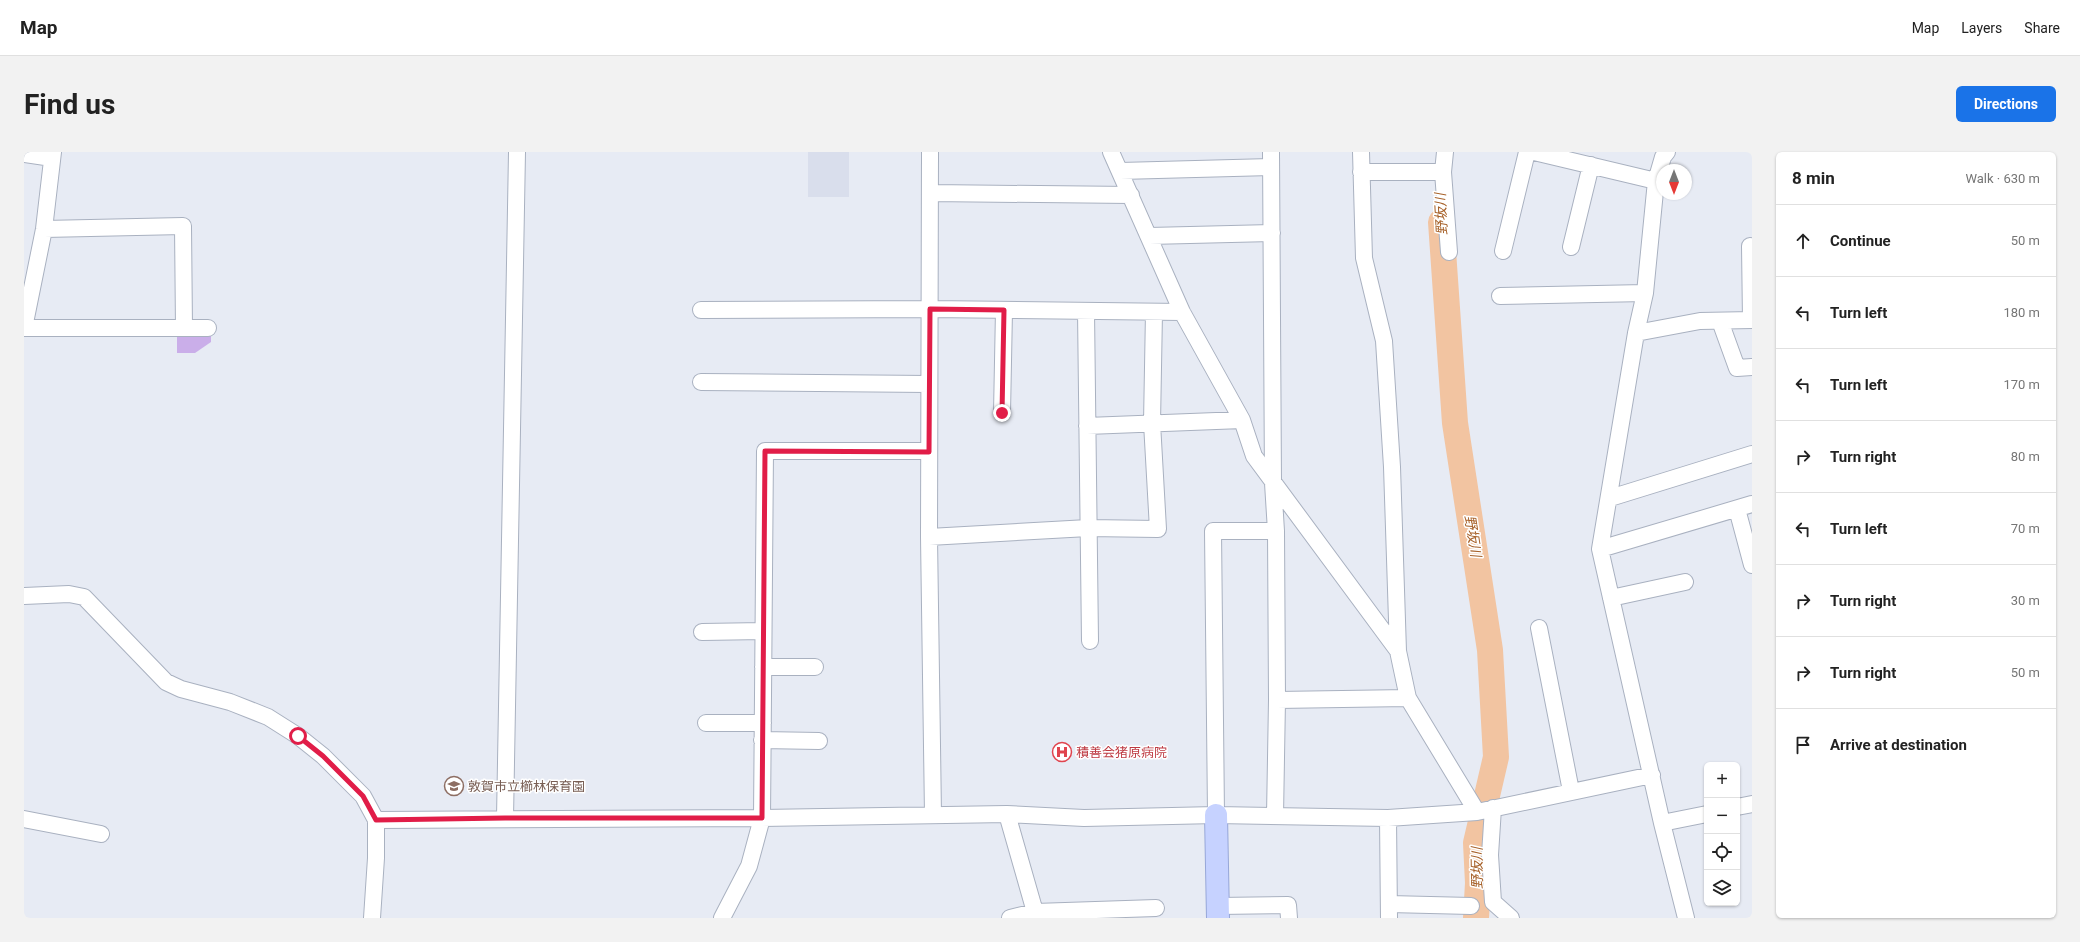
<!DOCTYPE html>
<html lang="en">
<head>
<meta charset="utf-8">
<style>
	body { margin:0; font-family:Roboto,"Noto Sans JP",sans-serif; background:#f2f2f2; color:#222 }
	.controls { position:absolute; right:12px; bottom:12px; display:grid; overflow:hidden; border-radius:6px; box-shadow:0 1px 3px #0004 }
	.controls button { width:36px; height:36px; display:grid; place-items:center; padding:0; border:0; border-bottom:1px solid #e0e0e0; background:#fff; color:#222; font:20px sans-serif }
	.compass { position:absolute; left:1632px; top:12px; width:36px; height:36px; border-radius:50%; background:#fff; box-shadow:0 1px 3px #0004; rotate:180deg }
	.stop { position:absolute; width:12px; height:12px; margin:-9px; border:3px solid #e11d48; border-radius:50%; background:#fff }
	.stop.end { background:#e11d48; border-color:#fff; box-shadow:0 1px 4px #0008 }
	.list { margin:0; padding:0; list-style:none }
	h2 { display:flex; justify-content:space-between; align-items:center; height:52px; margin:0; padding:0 16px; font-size:17px }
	h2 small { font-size:13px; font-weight:400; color:#767676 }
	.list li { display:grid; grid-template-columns:26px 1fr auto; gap:12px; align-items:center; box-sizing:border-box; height:72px; padding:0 16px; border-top:1px solid #e0e0e0 }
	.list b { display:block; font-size:15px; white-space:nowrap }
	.list em { font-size:13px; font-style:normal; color:#767676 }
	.icon { flex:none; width:22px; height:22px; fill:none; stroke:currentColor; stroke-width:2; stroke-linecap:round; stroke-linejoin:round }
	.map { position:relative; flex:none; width:1728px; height:766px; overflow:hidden; border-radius:6px }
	header { display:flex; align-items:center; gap:24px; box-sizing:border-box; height:56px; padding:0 20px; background:#fff; border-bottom:1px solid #e0e0e0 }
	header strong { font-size:19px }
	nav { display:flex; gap:22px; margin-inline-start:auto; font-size:14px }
	.intro { display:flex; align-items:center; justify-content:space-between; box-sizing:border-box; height:96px; padding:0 24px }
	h1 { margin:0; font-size:28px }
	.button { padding:10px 18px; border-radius:6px; background:#1a73e8; color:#fff; font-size:14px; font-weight:700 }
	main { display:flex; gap:24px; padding:0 24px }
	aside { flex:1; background:#fff; border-radius:6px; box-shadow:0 1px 3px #0004 }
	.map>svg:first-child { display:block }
</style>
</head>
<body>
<header>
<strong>Map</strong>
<nav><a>Map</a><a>Layers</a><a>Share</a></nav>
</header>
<div class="intro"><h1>Find us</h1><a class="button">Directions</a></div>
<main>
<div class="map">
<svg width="1728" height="766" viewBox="0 0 1728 766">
	<rect width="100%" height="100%" fill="#e7ebf4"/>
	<path fill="#d9deec" d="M 784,0 L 825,0 L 825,45 L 784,45 Z"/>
	<path fill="#caaee9" d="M 153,181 L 187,181 L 187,190 L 171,201 L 153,201 Z"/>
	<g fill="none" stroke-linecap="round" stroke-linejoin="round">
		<path stroke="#f2c4a1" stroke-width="26" d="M 1417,70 L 1431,271 L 1466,498 L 1472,605 L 1452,691 L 1454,731 L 1452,766"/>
		<g stroke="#a9b1c0" stroke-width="18">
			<path id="street" d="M 906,0 L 905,385 L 909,663
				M 1087,0 L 1158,160 L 1218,268 L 1230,304 L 1374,499
				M 1337,0 L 1340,106 L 1360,189 L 1368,315 L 1374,499 L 1384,546 L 1453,660
				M 1421,0 L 1419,20 L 1425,100
				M 1510,0 L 1632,29
				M 1643,0 L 1639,5 L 1632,29 L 1621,141 L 1612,181 L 1576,397 L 1638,671 L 1662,766
				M 0,2 L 28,6
				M 1096,19 L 1247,15
				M 1337,20 L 1419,20
				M 906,41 L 1107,43
				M 20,77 L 159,74 L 160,176
				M 1125,84 L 1248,81
				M 1726,94 L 1727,168
				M 1547,95 L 1567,13
				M 1479,99 L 1503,0
				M 1476,144 L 1621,141
				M 677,158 L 906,157 L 1158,160
				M 1062,159 L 1066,489
				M 1696,169 L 1713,216 L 1728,215
				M 0,176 L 184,176
				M 0,176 L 20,77 L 29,0
				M 1612,181 L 1676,169 L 1728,168
				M 677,230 L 905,232
				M 978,261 L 980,158
				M 1063,274 L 1218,268
				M 1586,346 L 1728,302
				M 1713,357 L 1728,413
				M 1252,379 L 1253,548
				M 905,385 L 1064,376 L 1134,377 L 1128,271 L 1130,160
				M 1576,397 L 1728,352
				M 0,444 L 45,442 L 60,445 L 142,530 L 157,537 L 206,550 L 244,565 L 274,584 L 299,604 L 339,644 L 352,668 L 352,706 L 348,766
				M 1587,446 L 1661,430
				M 1515,476 L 1547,639
				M 678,480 L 739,479
				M 739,515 L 791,515
				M 682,571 L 739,571
				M 738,588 L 795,589
				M 1713,655 L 1728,652
				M 1469,656 L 1466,703 L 1469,750 L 1487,766
				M 983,662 L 1011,760
				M 1192,663 L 1189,379 L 1252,379 L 1249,331 L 1247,0
				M 1251,664 L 1253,548 L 1384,546
				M 481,666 L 493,0
				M 1364,666 L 1365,766
				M 0,667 L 77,682
				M 352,668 L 738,666 L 983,662 L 1060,666 L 1192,663 L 1364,666 L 1453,660 L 1628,623
				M 1638,671 L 1683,662
				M 1365,752 L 1447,754
				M 1194,754 L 1264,753 L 1265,766
				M 698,766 L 725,714 L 738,666 L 741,299 L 905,299
				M 986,766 L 1011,760 L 1132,756"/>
		</g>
		<g stroke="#97a7d8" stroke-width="24">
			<path id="secondary" d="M 1192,663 L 1194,766"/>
		</g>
		<use href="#street" stroke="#fff" stroke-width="16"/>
		<use href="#secondary" stroke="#c6d2ff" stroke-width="22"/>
	</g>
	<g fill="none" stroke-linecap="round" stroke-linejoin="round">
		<path stroke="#e11d48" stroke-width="5" d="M 274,584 L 299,604 L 339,644 L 352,668 L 481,666 L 738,666 L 741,299 L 905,300 L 906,157 L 980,158 L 978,261"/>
	</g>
	<defs>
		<g id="hospital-ring" transform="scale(1)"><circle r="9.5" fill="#fff" stroke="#e0444e" stroke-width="1.5"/><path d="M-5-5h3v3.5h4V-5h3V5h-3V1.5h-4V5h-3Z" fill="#e0444e"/></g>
		<g id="school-ring" transform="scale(1)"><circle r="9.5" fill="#fff" stroke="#8d6e63" stroke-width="1.5"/><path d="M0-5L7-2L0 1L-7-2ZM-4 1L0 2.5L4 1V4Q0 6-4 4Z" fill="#8d6e63"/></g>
	</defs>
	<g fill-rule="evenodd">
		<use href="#hospital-ring" x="1038" y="600"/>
		<use href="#school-ring" x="430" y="634"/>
	</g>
	<g text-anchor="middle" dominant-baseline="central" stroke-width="3" stroke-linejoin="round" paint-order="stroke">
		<g font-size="13" fill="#be3a42" stroke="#fff" text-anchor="start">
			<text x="1052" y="600">積善会猪原病院</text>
		</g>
		<g font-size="13" fill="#785e54" stroke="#fff" text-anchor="start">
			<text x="444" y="634">敦賀市立櫛林保育園</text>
		</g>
		<g font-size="14" font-style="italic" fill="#a66028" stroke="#fff">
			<text transform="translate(1417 62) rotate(-93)">野坂川</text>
			<text transform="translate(1449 384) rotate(81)">野坂川</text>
			<text transform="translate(1453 716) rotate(-91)">野坂川</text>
		</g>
	</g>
</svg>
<div class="controls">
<button>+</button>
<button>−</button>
<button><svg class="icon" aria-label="locate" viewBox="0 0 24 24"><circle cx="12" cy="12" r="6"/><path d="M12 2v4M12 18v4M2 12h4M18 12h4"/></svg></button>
<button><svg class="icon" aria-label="layers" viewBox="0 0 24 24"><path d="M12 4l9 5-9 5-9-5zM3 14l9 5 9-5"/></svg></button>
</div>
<svg class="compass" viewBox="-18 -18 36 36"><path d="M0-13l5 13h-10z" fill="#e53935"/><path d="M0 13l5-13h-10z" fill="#767676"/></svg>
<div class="stop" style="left:274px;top:584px"></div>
<div class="stop end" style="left:978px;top:261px"></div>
</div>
<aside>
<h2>8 min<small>Walk · 630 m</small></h2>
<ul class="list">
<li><svg class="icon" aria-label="ahead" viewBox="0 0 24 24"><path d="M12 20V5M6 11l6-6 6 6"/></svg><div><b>Continue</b></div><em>50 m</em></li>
<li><svg class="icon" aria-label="left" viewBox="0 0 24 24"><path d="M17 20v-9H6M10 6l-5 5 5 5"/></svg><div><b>Turn left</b></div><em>180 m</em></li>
<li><svg class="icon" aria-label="left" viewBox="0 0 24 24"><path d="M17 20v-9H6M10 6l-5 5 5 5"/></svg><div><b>Turn left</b></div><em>170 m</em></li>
<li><svg class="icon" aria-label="right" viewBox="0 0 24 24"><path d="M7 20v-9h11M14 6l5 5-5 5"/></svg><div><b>Turn right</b></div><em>80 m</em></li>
<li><svg class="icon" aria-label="left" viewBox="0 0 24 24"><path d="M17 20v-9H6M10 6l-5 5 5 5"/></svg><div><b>Turn left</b></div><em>70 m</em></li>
<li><svg class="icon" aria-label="right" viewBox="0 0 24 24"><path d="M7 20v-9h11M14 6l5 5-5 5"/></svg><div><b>Turn right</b></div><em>30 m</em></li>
<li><svg class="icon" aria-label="right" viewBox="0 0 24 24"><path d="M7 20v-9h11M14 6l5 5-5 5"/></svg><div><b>Turn right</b></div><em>50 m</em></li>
<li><svg class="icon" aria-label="arrive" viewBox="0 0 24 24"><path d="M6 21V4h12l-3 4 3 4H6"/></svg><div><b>Arrive at destination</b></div></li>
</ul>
</aside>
</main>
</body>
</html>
